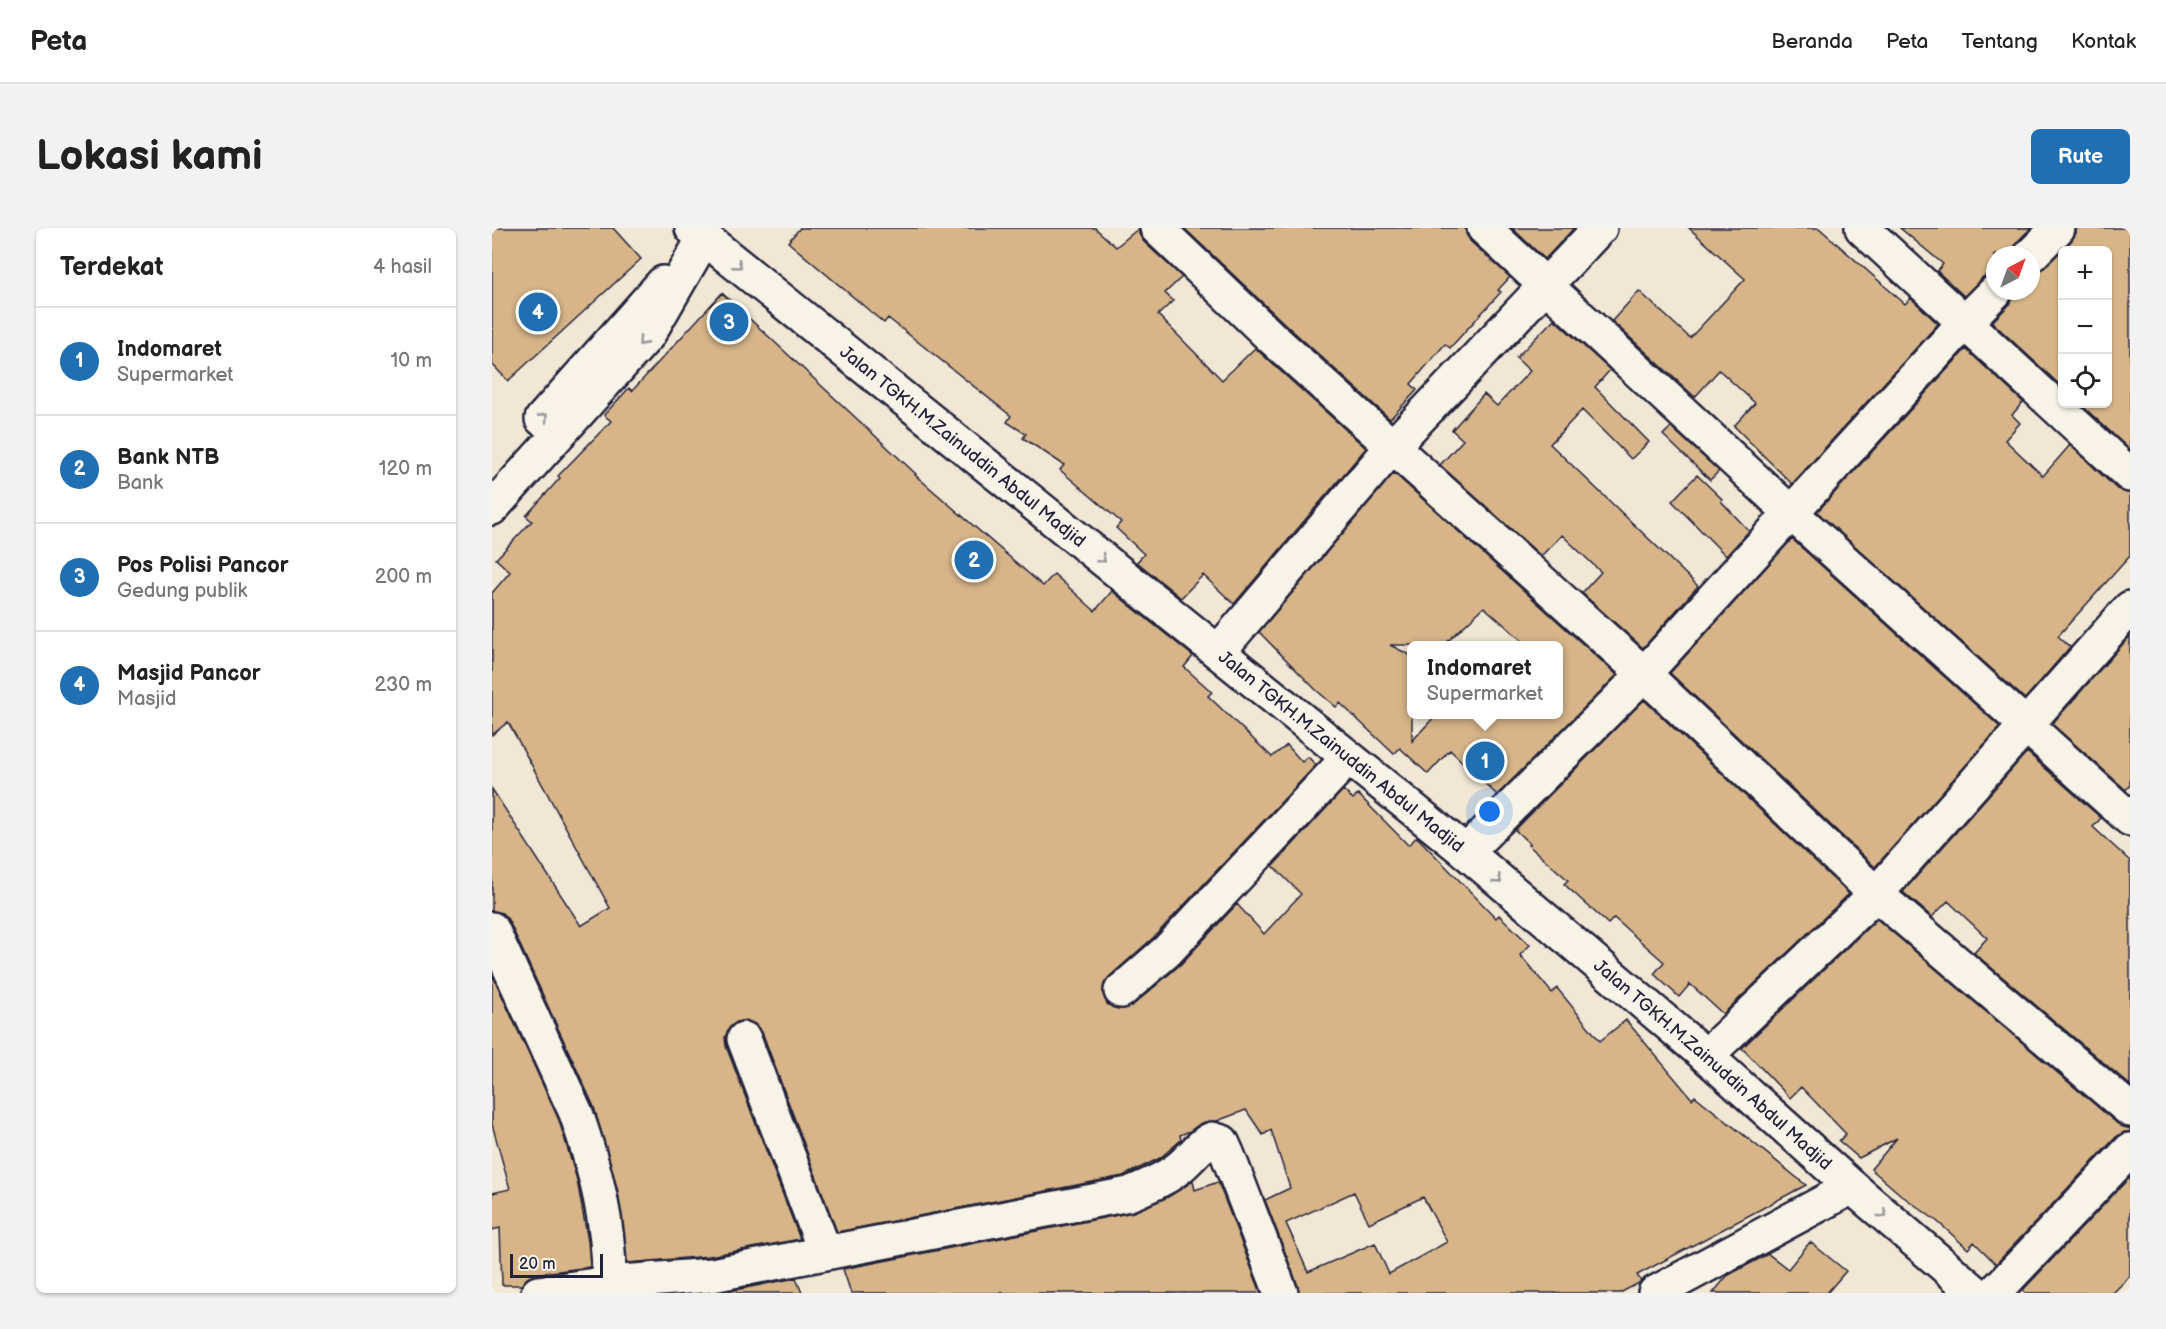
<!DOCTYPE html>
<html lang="id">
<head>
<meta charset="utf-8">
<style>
	body { margin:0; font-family:"Balsamiq Sans",sans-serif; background:#f2f2f2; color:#222 }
	.controls { position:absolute; right:18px; top:18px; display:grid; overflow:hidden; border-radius:9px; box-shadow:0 2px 4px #0004 }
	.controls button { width:54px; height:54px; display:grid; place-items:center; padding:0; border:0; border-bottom:2px solid #e0e0e0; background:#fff; color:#222; font:30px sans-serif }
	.compass { position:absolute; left:1494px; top:18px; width:54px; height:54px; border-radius:50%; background:#fff; box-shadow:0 2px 4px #0004; rotate:41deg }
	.scale { position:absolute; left:18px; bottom:15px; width:93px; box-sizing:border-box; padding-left:6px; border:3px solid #22223b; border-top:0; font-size:16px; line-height:21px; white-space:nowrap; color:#22223b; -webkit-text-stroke:4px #f7f3e8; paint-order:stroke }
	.you { position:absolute; left:998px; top:584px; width:21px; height:21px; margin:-15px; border:4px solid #fff; border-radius:50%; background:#1a73e8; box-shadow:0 0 0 9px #1a73e833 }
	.badge { display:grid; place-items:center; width:39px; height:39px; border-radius:50%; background:#1f6fb2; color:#fff; font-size:20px; font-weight:700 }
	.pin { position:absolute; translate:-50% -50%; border:3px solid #fff; box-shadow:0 2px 6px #0006 }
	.popup { position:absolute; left:915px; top:413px; width:156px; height:78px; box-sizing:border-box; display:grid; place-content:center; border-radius:9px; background:#fff; filter:drop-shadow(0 2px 4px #0005); font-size:20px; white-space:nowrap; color:#767676 }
	.popup b { font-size:22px; color:#222 }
	.popup::after { content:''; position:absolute; left:50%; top:100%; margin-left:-12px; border:12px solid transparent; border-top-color:#fff }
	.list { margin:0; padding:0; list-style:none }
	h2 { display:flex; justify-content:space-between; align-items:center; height:78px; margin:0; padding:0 24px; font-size:26px }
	h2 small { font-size:20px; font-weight:400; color:#767676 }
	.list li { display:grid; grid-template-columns:39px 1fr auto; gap:18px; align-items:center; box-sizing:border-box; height:108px; padding:0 24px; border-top:2px solid #e0e0e0 }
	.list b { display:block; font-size:22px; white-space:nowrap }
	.list p { margin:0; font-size:20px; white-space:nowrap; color:#767676 }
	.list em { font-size:20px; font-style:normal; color:#767676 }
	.icon { flex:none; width:33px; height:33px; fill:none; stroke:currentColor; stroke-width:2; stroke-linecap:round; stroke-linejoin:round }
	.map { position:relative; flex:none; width:1638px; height:1065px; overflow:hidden; border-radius:9px }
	header { display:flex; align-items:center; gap:36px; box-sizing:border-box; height:84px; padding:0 30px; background:#fff; border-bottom:2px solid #e0e0e0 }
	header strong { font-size:28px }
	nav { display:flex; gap:33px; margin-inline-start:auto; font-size:21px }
	.intro { display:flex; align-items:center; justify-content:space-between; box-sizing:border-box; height:144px; padding:0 36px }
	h1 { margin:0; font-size:42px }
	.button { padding:15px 27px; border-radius:9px; background:#1f6fb2; color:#fff; font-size:21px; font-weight:700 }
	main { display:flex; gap:36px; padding:0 36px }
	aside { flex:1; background:#fff; border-radius:9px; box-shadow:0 2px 4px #0004 }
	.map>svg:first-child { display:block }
</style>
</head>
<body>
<header>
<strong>Peta</strong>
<nav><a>Beranda</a><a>Peta</a><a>Tentang</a><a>Kontak</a></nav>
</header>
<div class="intro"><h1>Lokasi kami</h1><a class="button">Rute</a></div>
<main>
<aside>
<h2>Terdekat<small>4 hasil</small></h2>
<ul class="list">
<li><span class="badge">1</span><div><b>Indomaret</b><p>Supermarket</p></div><em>10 m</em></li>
<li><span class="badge">2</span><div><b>Bank NTB</b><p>Bank</p></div><em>120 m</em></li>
<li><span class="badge">3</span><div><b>Pos Polisi Pancor</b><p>Gedung publik</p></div><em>200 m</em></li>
<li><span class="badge">4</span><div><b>Masjid Pancor</b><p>Masjid</p></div><em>230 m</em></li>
</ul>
</aside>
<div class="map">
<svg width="1638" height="1065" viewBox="0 0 1638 1065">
	<rect width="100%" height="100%" fill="#f1e7d5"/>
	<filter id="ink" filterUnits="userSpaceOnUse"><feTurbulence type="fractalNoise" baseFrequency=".0167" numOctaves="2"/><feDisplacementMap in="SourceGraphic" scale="12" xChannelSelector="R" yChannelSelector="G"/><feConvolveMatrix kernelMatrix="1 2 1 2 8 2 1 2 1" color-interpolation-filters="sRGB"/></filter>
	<g filter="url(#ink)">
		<path fill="#d7b589" stroke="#22223b" stroke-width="1.5" fill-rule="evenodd" d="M 0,0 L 121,0 L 149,31 L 16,153 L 0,136 Z
			M 308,0 L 603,0 L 624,19 L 647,0 L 647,6 L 652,14 L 690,49 L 673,65 L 681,73 L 666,87 L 730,152 L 763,120 L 874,220 L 742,376 L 711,347 L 689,370 L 645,334 L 652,326 L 624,300 L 629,294 L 568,242 L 572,237 L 531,210 L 534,206 L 515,194 L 519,188 L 396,90 L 392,95 L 296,14 Z
			M 692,0 L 974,0 L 974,6 L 979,14 L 1018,49 L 1006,62 L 1009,64 L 958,120 L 953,116 L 919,156 L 925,162 L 898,191 L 792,95 Z
			M 1020,0 L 1082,0 L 1053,31 Z
			M 1197,0 L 1327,0 L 1413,76 L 1419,70 L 1446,96 L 1300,256 L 1242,198 L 1263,175 L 1227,142 L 1203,169 L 1120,93 L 1147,63 L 1198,110 L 1253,51 Z
			M 1408,0 L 1539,0 L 1525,14 L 1521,22 L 1521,27 L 1503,27 L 1503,45 L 1491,49 L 1472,68 L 1445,43 L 1451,36 Z
			M 1584,0 L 1638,0 L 1638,222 L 1588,176 L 1616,176 L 1616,22 L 1570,22 L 1570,159 L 1500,94 L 1518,76 L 1522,68 L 1522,63 L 1539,63 L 1539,45 L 1544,45 L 1552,40 L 1579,13 L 1584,5 Z
			M 230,65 L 424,246 L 423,247 L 551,358 L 562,346 L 603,383 L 620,363 L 701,428 L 692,439 L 720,464 L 716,468 L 780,529 L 795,517 L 810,534 L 816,529 L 824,537 L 662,709 L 617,749 L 612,756 L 611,766 L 615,776 L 622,780 L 632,781 L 641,777 L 689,736 L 745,676 L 772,706 L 809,666 L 781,638 L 851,562 L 861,571 L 866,566 L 916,617 L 925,609 L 1004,690 L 1007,687 L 1038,717 L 1028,727 L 1060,765 L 1065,760 L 1108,813 L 1134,792 L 1200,871 L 1203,868 L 1314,957 L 1145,1047 L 1149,1053 L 1147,1055 L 1128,1065 L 807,1065 L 806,1058 L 773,972 L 798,960 L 779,902 L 771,907 L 754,882 L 725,893 L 709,895 L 698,903 L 688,907 L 689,912 L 668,930 L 631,948 L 345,1004 L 270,804 L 263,796 L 254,792 L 245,794 L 237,800 L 233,809 L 234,818 L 308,1011 L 217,1028 L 135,1035 L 126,964 L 102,879 L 17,693 L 10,685 L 0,683 L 0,561 L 89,698 L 118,680 L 16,494 L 0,507 L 0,365 L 18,344 L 4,331 L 40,293 L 34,288 L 68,250 L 66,248 L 119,193 L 112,187 L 137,160 L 140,163 ZM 862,964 L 877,995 L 931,969 L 955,1014 L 897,1046 L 883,1015 L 816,1044 L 794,995 Z
			M 1062,91 L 1118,142 L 1103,159 L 1157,214 L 1139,231 L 1090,182 L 1058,216 L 1206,358 L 1151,420 L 1090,365 L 1109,344 L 1070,307 L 1049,328 L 948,237 L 971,212 L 960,202 L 992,166 L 1005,178 L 1038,143 L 1024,130 Z
			M 1474,121 L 1531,174 L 1520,187 L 1528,195 L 1513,212 L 1551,248 L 1578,217 L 1625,261 L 1638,265 L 1638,328 L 1566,408 L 1578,419 L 1533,471 L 1325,284 Z
			M 1179,199 L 1227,243 L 1218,252 L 1171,207 Z
			M 902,245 L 1125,447 L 1005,567 L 958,522 L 936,546 L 908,520 L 902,526 L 848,475 L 844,479 L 824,462 L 767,404 ZM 992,379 L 1035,417 L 1066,417 L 1066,486 L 945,486 L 920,513 L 920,428 L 898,417 L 952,417 Z
			M 1205,247 L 1230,271 L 1229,273 L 1257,303 L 1234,328 L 1180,273 Z
			M 1300,311 L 1508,499 L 1383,639 L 1178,445 Z
			M 1638,408 L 1638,557 L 1634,562 L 1560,496 Z
			M 1152,472 L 1357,666 L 1231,786 L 1198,756 L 1187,769 L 1162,746 L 1172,734 L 1122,690 L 1116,696 L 1072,656 L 1076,652 L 1036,617 L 1038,616 L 1023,602 Z
			M 1535,524 L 1609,590 L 1601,599 L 1638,633 L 1638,857 L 1482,725 L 1495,710 L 1456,673 L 1440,689 L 1411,664 Z
			M 1385,691 L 1626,896 L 1638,900 L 1638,904 L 1632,904 L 1624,909 L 1504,1036 L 1482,1014 L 1476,1021 L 1446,994 L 1409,967 L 1379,941 L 1405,910 L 1367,930 L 1347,913 L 1354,906 L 1309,859 L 1298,870 L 1250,820 Z
			M 0,746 L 67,892 L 85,952 L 96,1013 L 98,1039 L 43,1046 L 35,1050 L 30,1057 L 10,1057 L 8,1000 L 0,1002 L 0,965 L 18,961 L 0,896 Z
			M 1638,949 L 1638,1048 L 1621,1065 L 1534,1065 L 1531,1062 Z
			M 701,953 L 703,962 L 726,954 L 769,1065 L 359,1065 L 351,1041 L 641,984 L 676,969 Z
			M 1318,1014 L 1354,1043 L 1335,1065 L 1221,1065 L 1235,1048 L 1276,1026 L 1296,1041 Z
			M 304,1050 L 310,1065 L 239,1065 L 238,1063 Z"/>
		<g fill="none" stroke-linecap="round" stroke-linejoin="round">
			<g stroke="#22223b" stroke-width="38">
				<path id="minor" d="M 665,0 L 779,109 L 1152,446 L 1384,666 L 1638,882
					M 992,0 L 1299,285 L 1638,591
					M 1370,0 L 1638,247
					M 1539,27 L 1566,0
					M 726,424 L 900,219 L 1108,0
					M 974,624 L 1152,446 L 1473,94 L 1504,63
					M 0,701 L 84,885 C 103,940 118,996 117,1055
					M 629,763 L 675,723 L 856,530
					M 252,811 L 333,1024
					M 1214,828 L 1384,666 L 1638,380
					M 46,1065 L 117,1055 L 220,1047 L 637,966 C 653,959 670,953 684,942 C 695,935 711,913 720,911 L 730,914 L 735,925 L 789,1065
					M 1163,1065 L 1360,959
					M 1502,1065 L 1638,922"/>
			</g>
			<g stroke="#22223b" stroke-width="38">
				<g id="major">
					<path id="s1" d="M 200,0 L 974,624 L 1214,828 L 1360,959 L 1484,1065"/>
					<path d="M 50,191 L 171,55"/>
					<path d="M 0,280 L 156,107 L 212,10"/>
				</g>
			</g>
			<use href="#minor" stroke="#f7f3e8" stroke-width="33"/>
			<use href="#major" stroke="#f7f3e8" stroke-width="33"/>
		</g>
		<defs><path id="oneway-chevron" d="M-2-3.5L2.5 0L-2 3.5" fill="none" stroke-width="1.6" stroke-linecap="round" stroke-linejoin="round" transform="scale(1.5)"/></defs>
		<g stroke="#97959a">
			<use href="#oneway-chevron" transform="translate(246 37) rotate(39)"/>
			<use href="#oneway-chevron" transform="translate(150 114) rotate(132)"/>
			<use href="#oneway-chevron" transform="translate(52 189) rotate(-49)"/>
			<use href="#oneway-chevron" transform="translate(610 331) rotate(39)"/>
			<use href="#oneway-chevron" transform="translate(1006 652) rotate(41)"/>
			<use href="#oneway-chevron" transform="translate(1391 986) rotate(41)"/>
		</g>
	</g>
	<g text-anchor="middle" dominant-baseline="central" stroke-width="5" stroke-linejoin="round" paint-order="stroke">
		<g font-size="18" fill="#22223b" stroke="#f7f3e8">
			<text stroke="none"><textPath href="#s1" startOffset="348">Jalan TGKH.M.Zainuddin Abdul Madjid</textPath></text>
			<text stroke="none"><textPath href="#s1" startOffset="834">Jalan TGKH.M.Zainuddin Abdul Madjid</textPath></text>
			<text stroke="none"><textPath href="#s1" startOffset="1320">Jalan TGKH.M.Zainuddin Abdul Madjid</textPath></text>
		</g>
	</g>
</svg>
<div class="controls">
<button>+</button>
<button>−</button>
<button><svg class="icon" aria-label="locate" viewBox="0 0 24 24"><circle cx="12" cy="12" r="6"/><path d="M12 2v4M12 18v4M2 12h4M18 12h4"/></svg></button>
</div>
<svg class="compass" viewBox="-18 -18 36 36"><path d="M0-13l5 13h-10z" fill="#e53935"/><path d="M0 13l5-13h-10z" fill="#767676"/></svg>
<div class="scale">20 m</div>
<div class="you"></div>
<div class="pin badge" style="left:993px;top:533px">1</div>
<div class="popup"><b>Indomaret</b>Supermarket</div>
<div class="pin badge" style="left:482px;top:332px">2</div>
<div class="pin badge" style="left:237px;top:94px">3</div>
<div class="pin badge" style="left:46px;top:84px">4</div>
</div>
</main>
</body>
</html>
